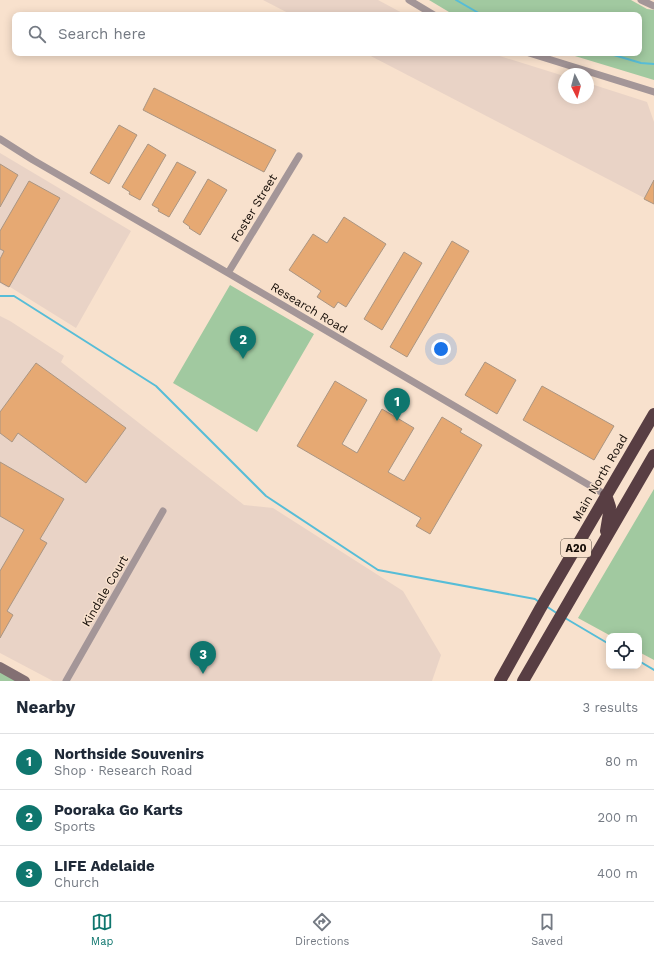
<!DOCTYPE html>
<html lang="en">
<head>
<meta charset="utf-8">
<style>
	body { margin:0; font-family:"Work Sans",sans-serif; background:#f6f6f7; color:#1f2937 }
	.controls { position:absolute; right:12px; bottom:12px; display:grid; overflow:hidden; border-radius:8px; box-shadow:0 2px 10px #0003 }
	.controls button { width:36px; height:36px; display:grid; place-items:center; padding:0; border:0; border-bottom:1px solid #e0e1e3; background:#fff; color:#1f2937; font:20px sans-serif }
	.compass { position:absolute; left:558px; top:68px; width:36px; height:36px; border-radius:50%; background:#fff; box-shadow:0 2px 10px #0003; rotate:174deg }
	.you { position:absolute; left:441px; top:349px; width:14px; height:14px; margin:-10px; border:3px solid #fff; border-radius:50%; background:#1a73e8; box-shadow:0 0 0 6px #1a73e833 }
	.badge { display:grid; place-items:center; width:26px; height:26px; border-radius:50%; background:#0f766e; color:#fff; font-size:13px; font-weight:700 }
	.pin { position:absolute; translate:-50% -33px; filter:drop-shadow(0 1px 2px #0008) }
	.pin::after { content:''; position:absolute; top:21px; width:14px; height:12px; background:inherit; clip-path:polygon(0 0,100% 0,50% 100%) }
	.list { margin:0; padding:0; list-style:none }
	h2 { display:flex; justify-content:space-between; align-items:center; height:52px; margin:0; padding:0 16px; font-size:17px }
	h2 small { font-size:13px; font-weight:400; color:#747a83 }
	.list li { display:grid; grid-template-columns:26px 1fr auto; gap:12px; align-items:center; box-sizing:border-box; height:56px; padding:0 16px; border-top:1px solid #e0e1e3 }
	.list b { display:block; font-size:15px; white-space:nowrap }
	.list p { margin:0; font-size:13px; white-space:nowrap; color:#747a83 }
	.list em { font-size:13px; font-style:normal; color:#747a83 }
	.icon { flex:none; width:22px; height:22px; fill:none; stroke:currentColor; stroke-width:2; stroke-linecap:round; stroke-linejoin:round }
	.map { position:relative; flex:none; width:654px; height:681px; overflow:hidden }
	.search { position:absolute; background:#fff; box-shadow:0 2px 10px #0003; left:12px; right:12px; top:12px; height:44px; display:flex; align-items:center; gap:10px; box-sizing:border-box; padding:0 14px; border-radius:8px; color:#747a83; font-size:15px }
	.sheet { height:220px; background:#fff }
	nav { display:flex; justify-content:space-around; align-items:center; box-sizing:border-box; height:56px; border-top:1px solid #e0e1e3; background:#fff; font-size:11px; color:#747a83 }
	nav a { display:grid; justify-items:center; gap:2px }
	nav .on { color:#0f766e }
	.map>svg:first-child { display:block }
</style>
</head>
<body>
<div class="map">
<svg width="654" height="681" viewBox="0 0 654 681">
	<rect width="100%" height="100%" fill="#f8e1cd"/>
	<path fill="#e9d3c6" d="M 263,0 L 378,0 L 406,15 L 292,15 Z
		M 365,53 L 490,53 L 564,76 L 564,98 L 588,98 L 588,83 L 647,102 L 654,122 L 654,203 Z
		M 0,153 L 131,231 L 76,328 L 10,287 L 6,287 L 0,283 Z
		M 0,316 L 10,321 L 64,356 L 61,362 L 244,505 L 273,508 L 403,591 L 441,655 L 432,681 L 53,681 L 0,653 Z"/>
	<path fill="#a1c9a0" d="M 429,0 L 631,0 L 647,9 L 654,10 L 654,80 L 565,53 L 639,53 L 639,15 L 454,15 Z
		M 230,285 L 314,334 L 257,432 L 173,383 Z
		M 654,489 L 654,660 L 639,652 L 639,636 L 611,636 L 578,618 Z
		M 0,666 L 25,681 L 0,681 Z"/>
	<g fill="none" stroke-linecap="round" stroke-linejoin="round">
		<path stroke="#57bdd7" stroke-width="2" d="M 456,0 L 482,15
			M 607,53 L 641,63 L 654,64
			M 0,296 L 14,296 L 156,386 L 266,496 L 378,570 L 535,599 L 539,602
			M 546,606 L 558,614
			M 565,618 L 609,644
			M 639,661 L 654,670"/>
	</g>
	<path fill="#e6a973" stroke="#aa9582" d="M 154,88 L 276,150 L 264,172 L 143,110 Z
		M 119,125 L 137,135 L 109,184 L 90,173 Z
		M 148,144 L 166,155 L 140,200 L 129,194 L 130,192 L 122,187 Z
		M 177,162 L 196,172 L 169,217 L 158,211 L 159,209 L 152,205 Z
		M 0,164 L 18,175 L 0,207 Z
		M 208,179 L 227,190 L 200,235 L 189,228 L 190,227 L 183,222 Z
		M 654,180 L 654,204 L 644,199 Z
		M 29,181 L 60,198 L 9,287 L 0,282 L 0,259 L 4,251 L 0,249 L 0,231 Z
		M 344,217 L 386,244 L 346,307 L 338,302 L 334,308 L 317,297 L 321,291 L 289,270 L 313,234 L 327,243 Z
		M 452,241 L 469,251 L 407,357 L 390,347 Z
		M 404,252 L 422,263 L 382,330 L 364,319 Z
		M 485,362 L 516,380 L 497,414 L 465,395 Z
		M 36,363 L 126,428 L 86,483 L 18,433 L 12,442 L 0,433 L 0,412 Z
		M 335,381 L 367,400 L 342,444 L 357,453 L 382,409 L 414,428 L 388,472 L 404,481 L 442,417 L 462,429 L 460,432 L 482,445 L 430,534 L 416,526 L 421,518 L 297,446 Z
		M 542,386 L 614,426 L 594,460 L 523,420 Z
		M 0,462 L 64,499 L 40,539 L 47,543 L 7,611 L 13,615 L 0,638 L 0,571 L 24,530 L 0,516 Z"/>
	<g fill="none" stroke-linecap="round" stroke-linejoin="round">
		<path stroke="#a49698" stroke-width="7" d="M 409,0 L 434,15
			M 641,0 L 654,6
			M 529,53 L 654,92
			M 0,139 L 33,160 L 228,273 L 606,495
			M 228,273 L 299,156
			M 66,681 L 163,511"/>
		<path stroke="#837073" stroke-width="10" d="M 0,667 L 25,681"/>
		<path stroke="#583e43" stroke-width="12" d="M 606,531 L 610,507 L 606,495
			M 500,681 L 540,609 L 654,414
			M 523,681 L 654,455"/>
	</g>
	<g text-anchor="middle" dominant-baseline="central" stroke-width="3" stroke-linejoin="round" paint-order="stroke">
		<rect fill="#f8e1cd" stroke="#584c42" stroke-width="1" x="561" y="539" width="30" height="18" rx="3"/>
		<g font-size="11" font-weight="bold" fill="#140c06">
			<text x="576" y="548">A20</text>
		</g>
		<g font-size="12" fill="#140c06" stroke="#f8e1cd">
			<text transform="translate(254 208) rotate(-59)">Foster Street</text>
			<text transform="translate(309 308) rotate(31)">Research Road</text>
			<text transform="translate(600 478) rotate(-60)">Main North Road</text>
			<text transform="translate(105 591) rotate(-60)">Kindale Court</text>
		</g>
	</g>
</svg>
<div class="controls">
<button><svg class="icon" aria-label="locate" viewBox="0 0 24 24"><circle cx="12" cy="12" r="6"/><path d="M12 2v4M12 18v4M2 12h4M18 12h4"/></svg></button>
</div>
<svg class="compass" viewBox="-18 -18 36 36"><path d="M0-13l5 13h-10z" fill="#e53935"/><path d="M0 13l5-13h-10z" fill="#747a83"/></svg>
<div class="you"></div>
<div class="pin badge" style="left:397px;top:421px">1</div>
<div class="pin badge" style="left:243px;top:359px">2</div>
<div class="pin badge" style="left:203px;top:674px">3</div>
<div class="search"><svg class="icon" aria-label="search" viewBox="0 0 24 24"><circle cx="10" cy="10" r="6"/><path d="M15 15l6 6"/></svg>Search here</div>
</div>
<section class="sheet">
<h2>Nearby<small>3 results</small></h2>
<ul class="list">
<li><span class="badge">1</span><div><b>Northside Souvenirs</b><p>Shop · Research Road</p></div><em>80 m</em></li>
<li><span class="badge">2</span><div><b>Pooraka Go Karts</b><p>Sports</p></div><em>200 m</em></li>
<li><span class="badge">3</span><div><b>LIFE Adelaide</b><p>Church</p></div><em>400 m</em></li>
</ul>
</section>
<nav>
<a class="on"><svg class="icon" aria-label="map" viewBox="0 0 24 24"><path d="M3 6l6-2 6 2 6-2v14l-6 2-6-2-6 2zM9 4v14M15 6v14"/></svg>Map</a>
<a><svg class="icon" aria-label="directions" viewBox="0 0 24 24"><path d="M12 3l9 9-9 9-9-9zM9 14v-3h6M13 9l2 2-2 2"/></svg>Directions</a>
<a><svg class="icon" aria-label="saved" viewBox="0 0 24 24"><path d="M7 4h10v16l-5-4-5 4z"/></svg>Saved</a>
</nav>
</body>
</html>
